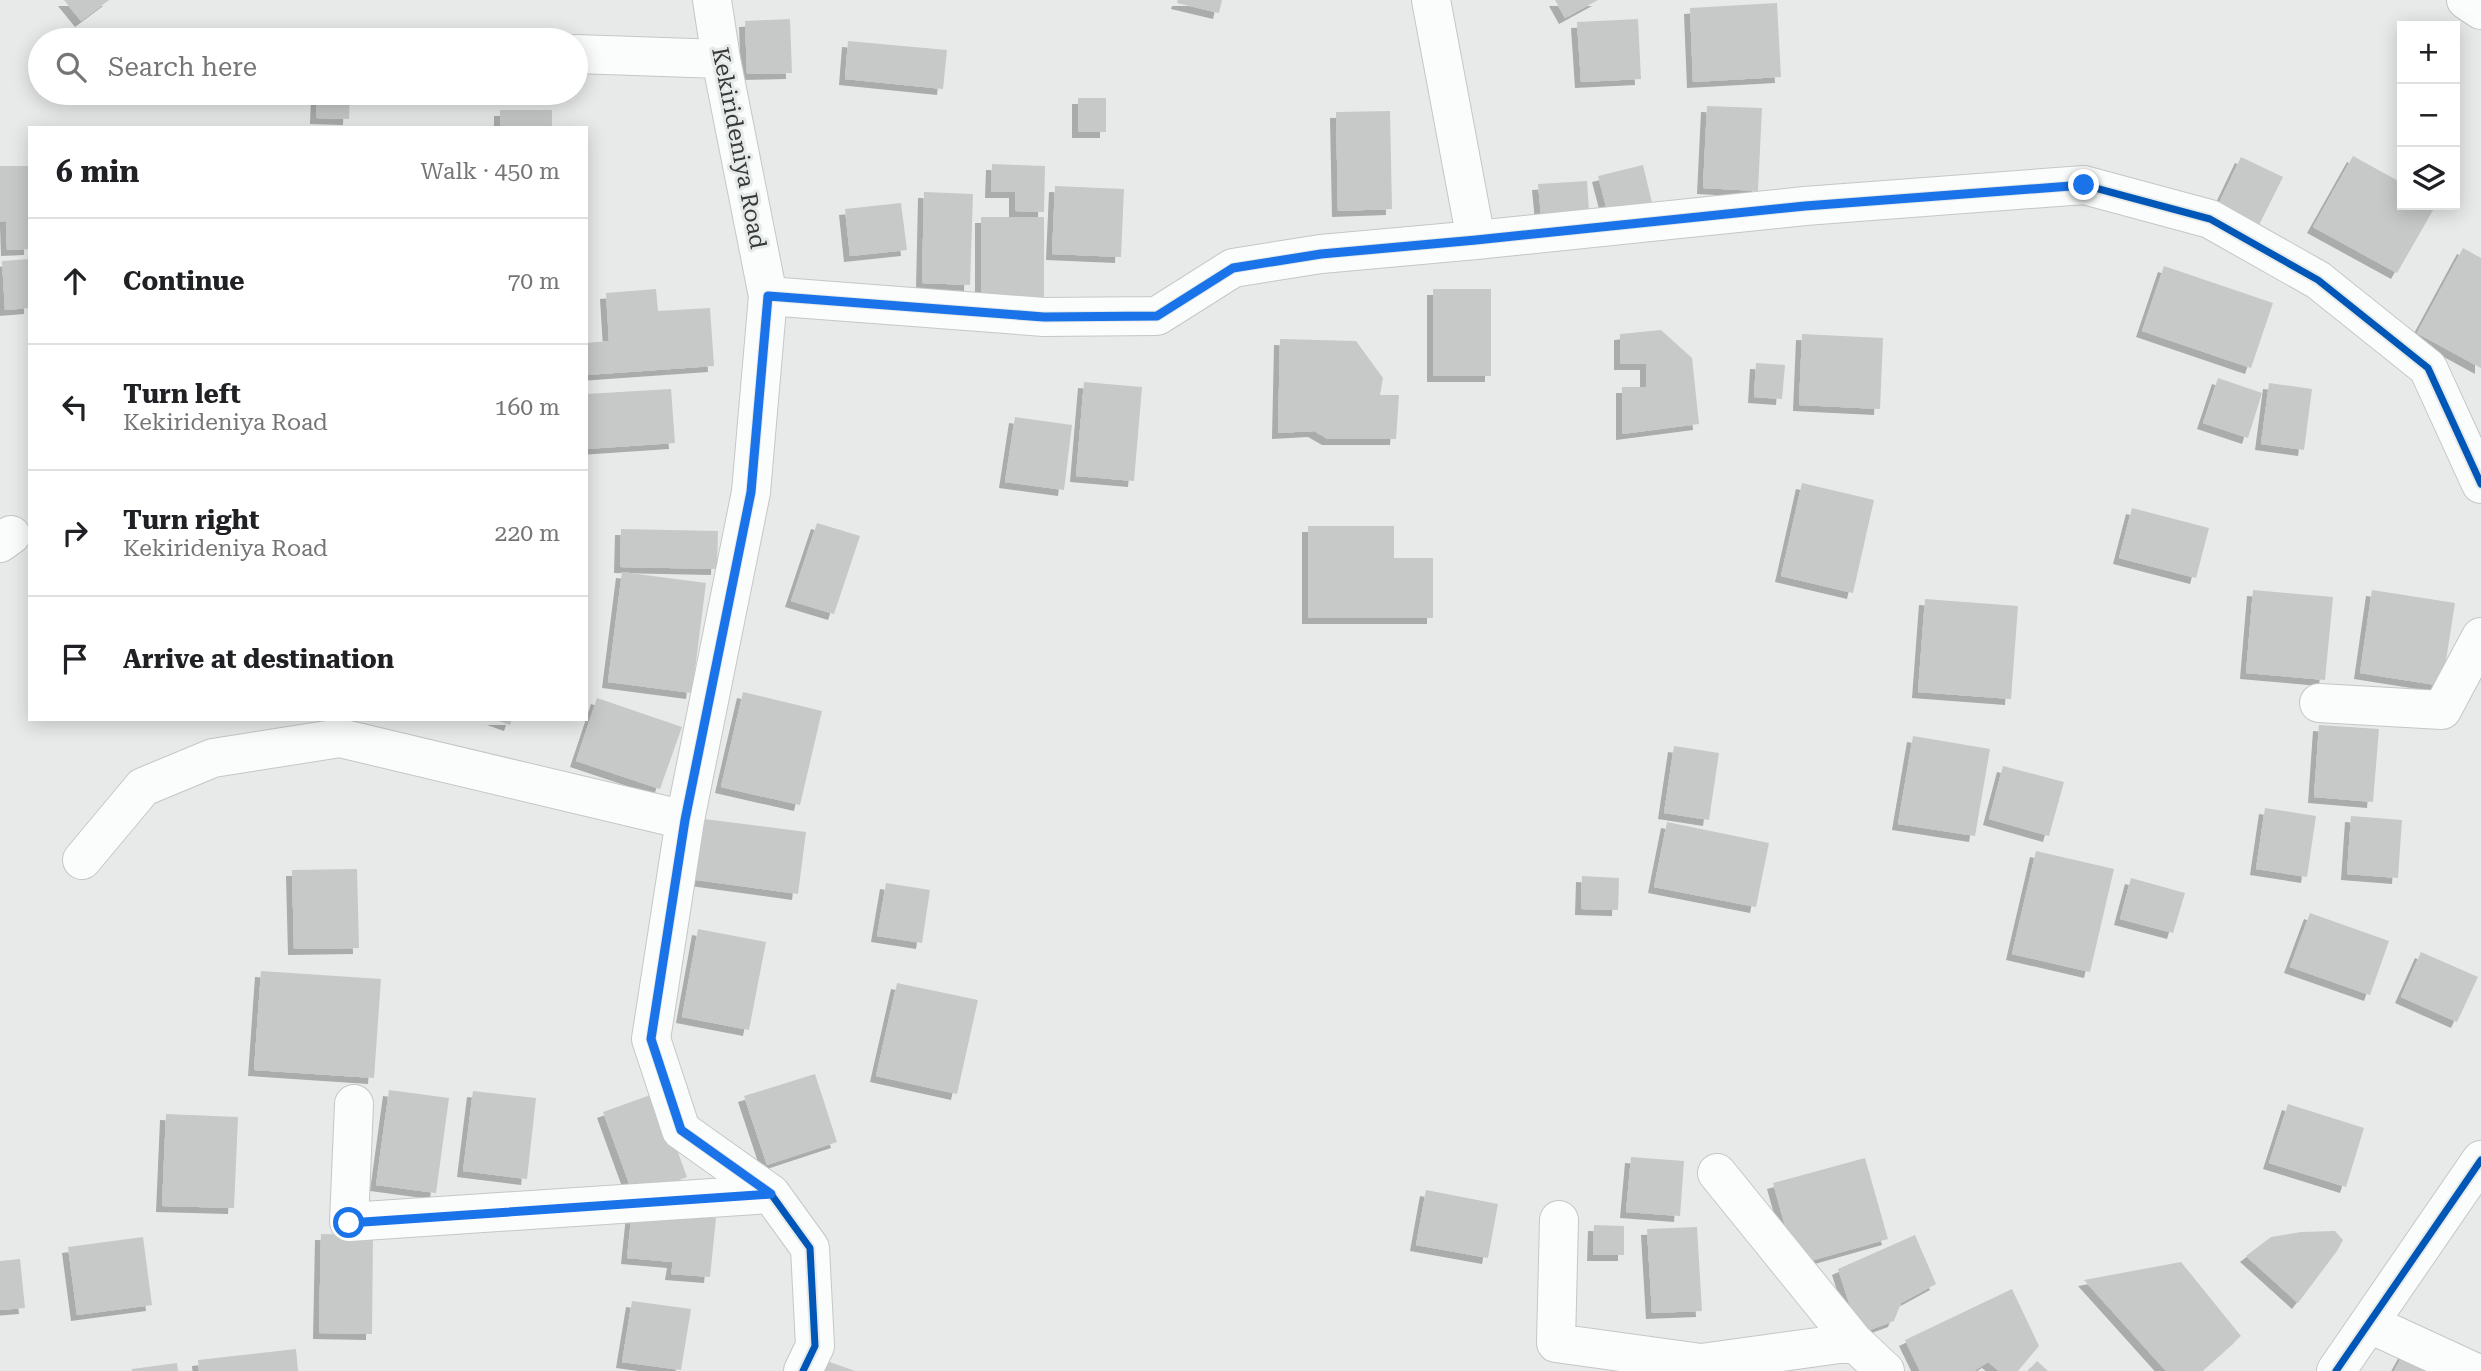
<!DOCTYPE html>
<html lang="en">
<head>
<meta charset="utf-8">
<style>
	body { margin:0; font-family:"Roboto Serif",serif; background:#f6f6f6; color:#202124 }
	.controls { position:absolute; right:21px; top:21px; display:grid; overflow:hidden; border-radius:0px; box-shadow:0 4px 18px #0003 }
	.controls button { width:63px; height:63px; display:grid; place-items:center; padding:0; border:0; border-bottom:2px solid #e0e0e0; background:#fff; color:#202124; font:35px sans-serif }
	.stop { position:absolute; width:21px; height:21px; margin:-16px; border:5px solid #1a73e8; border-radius:50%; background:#fff }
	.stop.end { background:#1a73e8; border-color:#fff; box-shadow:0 2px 7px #0008 }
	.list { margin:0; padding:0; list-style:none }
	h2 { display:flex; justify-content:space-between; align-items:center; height:91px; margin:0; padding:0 28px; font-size:30px }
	h2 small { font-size:23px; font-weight:400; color:#757577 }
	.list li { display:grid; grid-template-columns:46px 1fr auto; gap:21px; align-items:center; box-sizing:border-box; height:126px; padding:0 28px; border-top:2px solid #e0e0e0 }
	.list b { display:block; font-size:26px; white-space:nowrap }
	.list p { margin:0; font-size:23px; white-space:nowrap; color:#757577 }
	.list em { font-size:23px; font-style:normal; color:#757577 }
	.icon { flex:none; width:38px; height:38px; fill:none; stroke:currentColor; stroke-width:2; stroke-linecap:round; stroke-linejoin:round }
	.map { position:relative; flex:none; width:2481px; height:1371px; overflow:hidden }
	.search { position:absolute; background:#fff; box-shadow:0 4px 18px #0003; left:28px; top:28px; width:560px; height:77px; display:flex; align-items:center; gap:18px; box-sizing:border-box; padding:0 24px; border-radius:38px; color:#757577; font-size:26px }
	.panel { position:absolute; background:#fff; box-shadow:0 4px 18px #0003; left:28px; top:126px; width:560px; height:595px; border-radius:0px }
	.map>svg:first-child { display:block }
</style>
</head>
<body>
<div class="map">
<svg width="2481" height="1371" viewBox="0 0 2481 1371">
	<defs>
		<filter id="shadow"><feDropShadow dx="-6" dy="6" stdDeviation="0" flood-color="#0004"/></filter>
	</defs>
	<rect width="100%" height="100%" fill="#e7eae9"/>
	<path fill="#c7c9c8" filter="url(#shadow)" d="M 64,0 L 109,0 L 81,21 Z
		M 1178,0 L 1222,0 L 1219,13 L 1177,3 Z
		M 1555,0 L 1598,0 L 1565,18 Z
		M 1777,3 L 1781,77 L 1693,82 L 1690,8 Z
		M 790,19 L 792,73 L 747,74 L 745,21 Z
		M 1638,19 L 1641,79 L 1581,82 L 1577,22 Z
		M 848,41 L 947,50 L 943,89 L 845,79 Z
		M 317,93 L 350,93 L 349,119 L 316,118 Z
		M 1078,98 L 1106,98 L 1106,132 L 1078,132 Z
		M 1707,106 L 1762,108 L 1758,191 L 1703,188 Z
		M 500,110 L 552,110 L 552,128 L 500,128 Z
		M 1390,111 L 1392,209 L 1338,211 L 1336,112 Z
		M 2353,156 L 2402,183 L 2402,205 L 2436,205 L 2397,273 L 2313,227 Z
		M 2241,157 L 2283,177 L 2259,225 L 2218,205 Z
		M 992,164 L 1045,166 L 1044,212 L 1015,211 L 1015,192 L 991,192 Z
		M 1643,165 L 1653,207 L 1609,218 L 1598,176 Z
		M 0,166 L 30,166 L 30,249 L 7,250 L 6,221 L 0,222 Z
		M 1587,181 L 1589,211 L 1541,215 L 1538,184 Z
		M 1055,186 L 1124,189 L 1121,257 L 1052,254 Z
		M 924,192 L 973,194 L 970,285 L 922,283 Z
		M 901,203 L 907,250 L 850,256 L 845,209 Z
		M 981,217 L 1044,217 L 1044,301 L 981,301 Z
		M 2463,248 L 2481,258 L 2481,368 L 2417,333 Z
		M 30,259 L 30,308 L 5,310 L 2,261 Z
		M 2164,266 L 2273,303 L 2251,368 L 2142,331 Z
		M 656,289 L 658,311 L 710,308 L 714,366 L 586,375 L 586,343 L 609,341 L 606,293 Z
		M 1433,289 L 1491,289 L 1491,376 L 1433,376 Z
		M 1661,330 L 1692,358 L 1699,424 L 1622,434 L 1622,387 L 1646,387 L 1646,364 L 1620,364 L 1620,334 Z
		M 1802,334 L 1883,338 L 1880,409 L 1799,405 Z
		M 1280,339 L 1356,341 L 1383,378 L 1380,395 L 1399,395 L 1396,439 L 1328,439 L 1314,431 L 1278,433 Z
		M 1756,363 L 1785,365 L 1782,399 L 1754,397 Z
		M 2218,378 L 2262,393 L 2248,438 L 2203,423 Z
		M 1084,382 L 1142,387 L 1134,481 L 1076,476 Z
		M 2269,383 L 2312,389 L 2304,450 L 2261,444 Z
		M 671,389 L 675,443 L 586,449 L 586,394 Z
		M 1015,417 L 1072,425 L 1064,490 L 1005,482 Z
		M 1802,483 L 1874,500 L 1853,593 L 1781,576 Z
		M 2132,508 L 2209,528 L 2196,578 L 2119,558 Z
		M 817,523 L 860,536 L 834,614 L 791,601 Z
		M 1308,526 L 1394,526 L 1394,558 L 1433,558 L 1433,618 L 1308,618 Z
		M 621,529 L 718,531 L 717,569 L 620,567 Z
		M 622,572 L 706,583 L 692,693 L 608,682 Z
		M 2253,590 L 2333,597 L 2325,680 L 2246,673 Z
		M 2372,590 L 2455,603 L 2442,686 L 2360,673 Z
		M 1925,599 L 2018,606 L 2011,699 L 1918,692 Z
		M 743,692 L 822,711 L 800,805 L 721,787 Z
		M 597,698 L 682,727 L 660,789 L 576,761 Z
		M 493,719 L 512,719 L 510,725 Z
		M 2319,725 L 2379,729 L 2373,802 L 2314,797 Z
		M 1913,736 L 1990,749 L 1975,836 L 1898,824 Z
		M 1674,746 L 1719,753 L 1709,820 L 1664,813 Z
		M 2003,766 L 2064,782 L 2049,836 L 1989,819 Z
		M 2265,808 L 2316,816 L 2307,877 L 2256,869 Z
		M 2351,816 L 2402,820 L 2398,878 L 2347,874 Z
		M 697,818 L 806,832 L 798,894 L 689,879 Z
		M 1667,822 L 1769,843 L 1756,907 L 1654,887 Z
		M 2036,851 L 2114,869 L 2090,972 L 2012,954 Z
		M 357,869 L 359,948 L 294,949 L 292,870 Z
		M 1582,876 L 1619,878 L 1618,910 L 1581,909 Z
		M 2131,878 L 2185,893 L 2173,933 L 2120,919 Z
		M 886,883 L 930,890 L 922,943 L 877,936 Z
		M 2310,913 L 2389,941 L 2370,995 L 2290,967 Z
		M 698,929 L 766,942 L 749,1030 L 682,1017 Z
		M 2421,952 L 2478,977 L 2457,1022 L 2401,997 Z
		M 261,971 L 381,979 L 374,1078 L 254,1070 Z
		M 897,983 L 978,1000 L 957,1094 L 876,1076 Z
		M 815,1074 L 837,1142 L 767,1165 L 744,1096 Z
		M 389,1090 L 449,1098 L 436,1193 L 376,1185 Z
		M 473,1091 L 536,1098 L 527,1179 L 463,1171 Z
		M 656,1093 L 687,1177 L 634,1197 L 603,1112 Z
		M 2288,1104 L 2364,1128 L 2346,1187 L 2269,1163 Z
		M 166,1114 L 238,1117 L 234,1208 L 162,1206 Z
		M 1631,1157 L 1684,1161 L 1680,1216 L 1626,1212 Z
		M 1865,1158 L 1888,1239 L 1796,1265 L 1773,1183 Z
		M 1426,1190 L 1498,1204 L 1488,1258 L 1416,1245 Z
		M 632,1210 L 716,1218 L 710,1277 L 671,1274 L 673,1262 L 627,1258 Z
		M 1594,1225 L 1624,1226 L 1624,1255 L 1593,1255 Z
		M 1697,1227 L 1702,1311 L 1652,1313 L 1647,1229 Z
		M 2335,1231 L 2343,1240 L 2337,1251 L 2298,1303 L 2246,1256 L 2271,1237 L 2301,1232 Z
		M 321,1234 L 373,1235 L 372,1334 L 319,1333 Z
		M 1915,1235 L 1936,1284 L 1901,1303 L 1894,1321 L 1859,1334 L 1838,1269 Z
		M 143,1237 L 152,1305 L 77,1315 L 68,1247 Z
		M 20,1259 L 25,1308 L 0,1310 L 0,1261 Z
		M 2181,1262 L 2241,1336 L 2202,1371 L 2166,1371 L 2084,1280 Z
		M 2012,1289 L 2039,1346 L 2018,1371 L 1999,1371 L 1988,1362 L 1974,1371 L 1920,1371 L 1905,1340 Z
		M 632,1301 L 691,1309 L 681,1370 L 622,1362 Z
		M 296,1349 L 298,1371 L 199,1371 L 198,1360 Z
		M 2405,1351 L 2440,1371 L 2394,1371 Z
		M 824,1360 L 855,1371 L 820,1371 Z
		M 2037,1361 L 2048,1371 L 2028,1371 Z
		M 177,1363 L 178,1371 L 132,1371 L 132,1369 Z"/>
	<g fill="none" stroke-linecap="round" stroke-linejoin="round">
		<g stroke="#c5c7c6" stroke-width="40">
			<path id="minor" d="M 712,0 L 721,59 L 768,296
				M 1431,0 L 1476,240
				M 576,54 L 721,59
				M 0,543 L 11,535
				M 2319,703 L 2442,710 L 2481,637
				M 82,860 L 143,787 L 213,758 L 340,738 L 685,820
				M 354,1104 L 349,1222 L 771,1194
				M 1717,1173 L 1854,1342 L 1885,1371
				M 1559,1220 L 1556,1343 L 1701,1363 L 1854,1342
				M 2370,1324 L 2472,1371
				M 803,1371 L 815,1346 L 810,1248 L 771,1194 L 681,1130 L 651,1039 L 685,820 L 751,492 L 768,296 L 1044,317 L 1157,316 L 1233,268 L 1321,254 L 1476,240 L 1805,206 L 2084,185 L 2210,219 L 2318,280 L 2428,368 L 2481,484"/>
		</g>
		<g stroke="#c5c7c6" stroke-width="40">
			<path id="major" d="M 2336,1371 L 2481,1160"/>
		</g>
		<g stroke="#c5c7c6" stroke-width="40">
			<path id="highway" d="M 2466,0 L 2481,10"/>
		</g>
		<use href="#minor" stroke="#fbfcfc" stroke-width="38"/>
		<use href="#major" stroke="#fbfcfc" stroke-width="38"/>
		<use href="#highway" stroke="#fbfcfc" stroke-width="38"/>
		<g stroke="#e6ebe9" stroke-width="11">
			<path id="cycleway" d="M 803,1371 L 815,1346 L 810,1248 L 771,1194 L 681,1130 L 651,1039 L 685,820 L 751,492 L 768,296 L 1044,317 L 1157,316 L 1233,268 L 1321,254 L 1476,240 L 1805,206 L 2084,185 L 2210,219 L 2318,280 L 2428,368 L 2481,484
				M 2336,1371 L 2481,1160"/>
		</g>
		<use href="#cycleway" stroke="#0057b8" stroke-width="7"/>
	</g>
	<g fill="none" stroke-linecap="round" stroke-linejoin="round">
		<path stroke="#1a73e8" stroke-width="9" d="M 349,1223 L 771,1194 L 681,1130 L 651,1039 L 685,820 L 751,492 L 768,296 L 1044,317 L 1157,316 L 1233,268 L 1321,254 L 1476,240 L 1805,206 L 2084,185"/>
	</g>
	<g text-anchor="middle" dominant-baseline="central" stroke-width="6" stroke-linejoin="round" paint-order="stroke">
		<g font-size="23" fill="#373838" stroke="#e6ebe9">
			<text transform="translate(739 148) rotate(79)">Kekirideniya Road</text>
		</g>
	</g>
</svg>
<div class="controls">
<button>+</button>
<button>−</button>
<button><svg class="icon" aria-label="layers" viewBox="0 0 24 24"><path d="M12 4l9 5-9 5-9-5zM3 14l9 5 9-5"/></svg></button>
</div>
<div class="stop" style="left:349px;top:1223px"></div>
<div class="stop end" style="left:2084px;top:185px"></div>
<div class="search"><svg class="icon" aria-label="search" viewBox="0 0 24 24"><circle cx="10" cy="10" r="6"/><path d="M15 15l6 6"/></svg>Search here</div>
<section class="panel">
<h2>6 min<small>Walk · 450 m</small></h2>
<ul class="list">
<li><svg class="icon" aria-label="ahead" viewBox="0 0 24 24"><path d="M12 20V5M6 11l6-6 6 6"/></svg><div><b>Continue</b></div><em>70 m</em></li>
<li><svg class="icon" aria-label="left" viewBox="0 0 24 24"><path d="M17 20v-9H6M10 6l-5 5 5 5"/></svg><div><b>Turn left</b><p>Kekirideniya Road</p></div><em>160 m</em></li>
<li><svg class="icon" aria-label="right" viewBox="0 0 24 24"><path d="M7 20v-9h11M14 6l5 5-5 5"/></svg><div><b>Turn right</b><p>Kekirideniya Road</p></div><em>220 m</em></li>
<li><svg class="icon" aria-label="arrive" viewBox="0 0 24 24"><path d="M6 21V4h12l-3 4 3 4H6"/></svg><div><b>Arrive at destination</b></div></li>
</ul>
</section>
</div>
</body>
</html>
